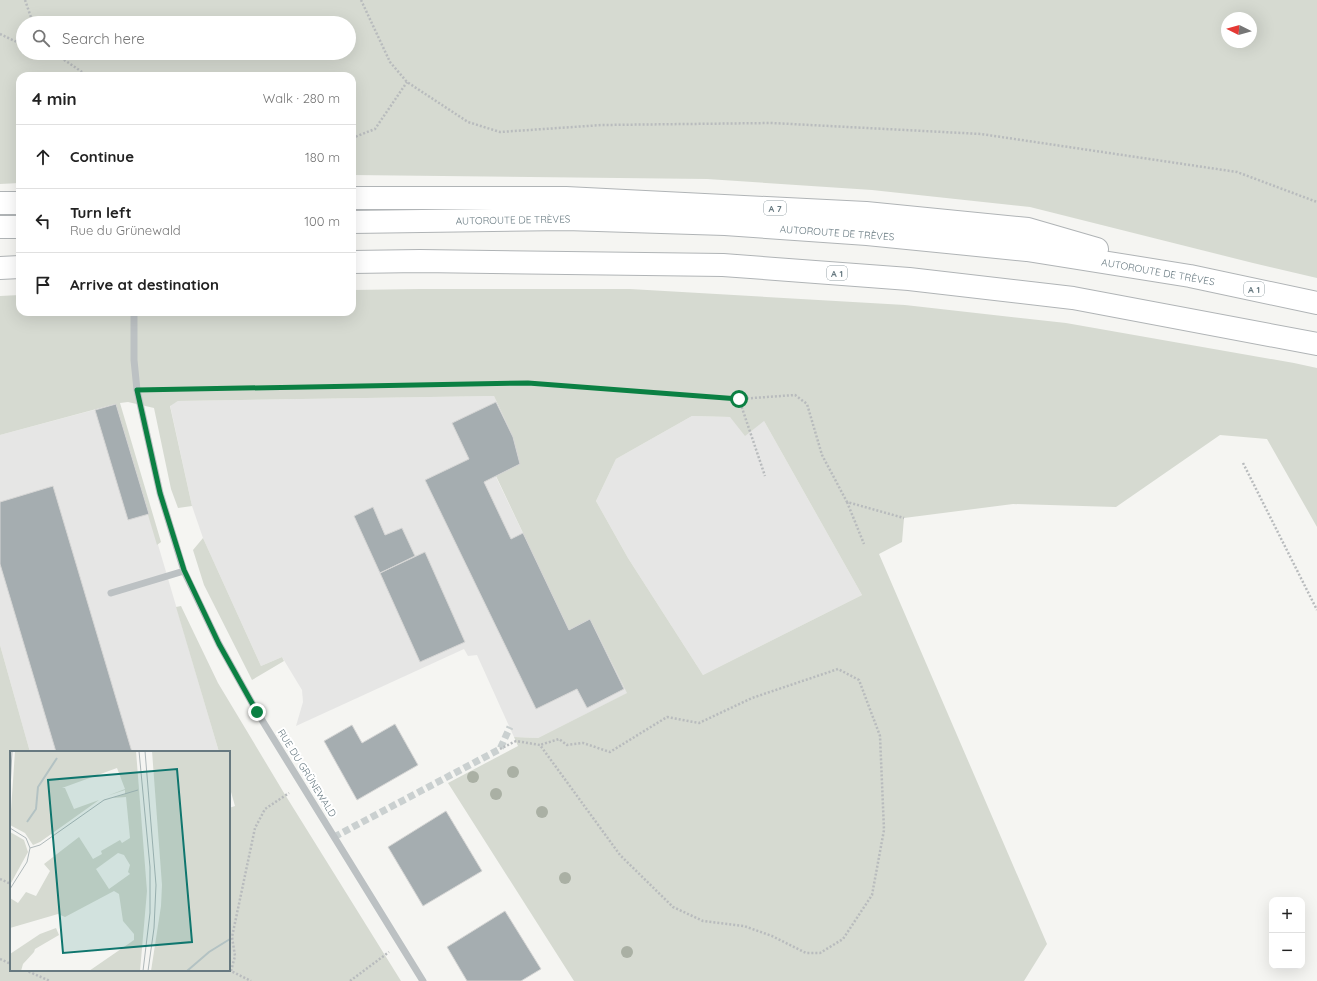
<!DOCTYPE html>
<html lang="en">
<head>
<meta charset="utf-8">
<style>
	body { margin:0; font-family:Quicksand,sans-serif; background:#f6f6f6; color:#222 }
	.controls { position:absolute; right:12px; bottom:12px; display:grid; overflow:hidden; border-radius:8px; box-shadow:0 4px 16px #0002 }
	.controls button { width:36px; height:36px; display:grid; place-items:center; padding:0; border:0; border-bottom:1px solid #e0e0e0; background:#fff; color:#222; font:20px sans-serif }
	.compass { position:absolute; left:1221px; top:12px; width:36px; height:36px; border-radius:50%; background:#fff; box-shadow:0 4px 16px #0002; rotate:275deg }
	.stop { position:absolute; width:12px; height:12px; margin:-9px; border:3px solid #0b8043; border-radius:50%; background:#fff }
	.stop.end { background:#0b8043; border-color:#fff; box-shadow:0 1px 4px #0008 }
	.list { margin:0; padding:0; list-style:none }
	h2 { display:flex; justify-content:space-between; align-items:center; height:52px; margin:0; padding:0 16px; font-size:17px }
	h2 small { font-size:13px; font-weight:400; color:#767676 }
	.list li { display:grid; grid-template-columns:26px 1fr auto; gap:12px; align-items:center; box-sizing:border-box; height:64px; padding:0 16px; border-top:1px solid #e0e0e0 }
	.list b { display:block; font-size:15px; white-space:nowrap }
	.list p { margin:0; font-size:13px; white-space:nowrap; color:#767676 }
	.list em { font-size:13px; font-style:normal; color:#767676 }
	.icon { flex:none; width:22px; height:22px; fill:none; stroke:currentColor; stroke-width:2; stroke-linecap:round; stroke-linejoin:round }
	.map { position:relative; flex:none; width:1317px; height:981px; overflow:hidden }
	.search { position:absolute; background:#fff; box-shadow:0 4px 16px #0002; left:16px; top:16px; width:340px; height:44px; display:flex; align-items:center; gap:10px; box-sizing:border-box; padding:0 14px; border-radius:22px; color:#767676; font-size:15px }
	.panel { position:absolute; background:#fff; box-shadow:0 4px 16px #0002; left:16px; top:72px; width:340px; height:244px; border-radius:12px }
	.map>svg:first-child { display:block }
</style>
</head>
<body>
<div class="map">
<svg width="1317" height="981" viewBox="0 0 1317 981">
	<rect width="100%" height="100%" fill="#f5f5f2"/>
	<path fill="#e6e6e5" d="M 494,396 L 513,437 L 520,464 L 496,477 L 569,629 L 590,619 L 628,693 L 538,738 L 514,737 L 477,655 L 468,656 L 464,649 L 296,726 L 303,702 L 302,690 L 282,657 L 261,666 L 203,538 L 192,506 L 170,405 L 178,401 Z
		M 116,404 L 149,514 L 219,752 L 30,752 L 0,645 L 0,435 Z
		M 692,416 L 730,417 L 764,421 L 862,595 L 703,675 L 628,558 L 596,501 L 616,459 Z"/>
	<path fill="#d6dad1" fill-rule="evenodd" d="M 0,0 L 1317,0 L 1317,278 L 1253,263 L 1030,207 L 872,190 L 707,179 L 352,175 L 352,76 L 20,76 L 20,183 L 0,184 ZM 1227,18 L 1251,18 L 1251,42 L 1227,42 ZM 23,23 L 349,23 L 349,53 L 23,53 Z
		M 420,289 L 630,289 L 905,305 L 1066,323 L 1294,363 L 1317,368 L 1317,527 L 1267,439 L 1220,435 L 1116,507 L 1013,504 L 904,518 L 902,542 L 879,554 L 1047,944 L 1024,981 L 574,981 L 448,783 L 518,746 L 514,737 L 538,738 L 627,693 L 590,619 L 569,630 L 496,476 L 520,464 L 513,437 L 494,396 L 178,401 L 170,406 L 192,506 L 178,508 L 171,489 L 154,408 L 128,402 L 120,403 L 161,542 L 157,545 L 115,404 L 0,435 L 0,296 L 20,295 L 20,312 L 352,312 L 352,290 ZM 692,416 L 730,417 L 745,436 L 764,421 L 862,595 L 703,675 L 628,558 L 596,501 L 616,459 Z
		M 203,538 L 261,666 L 282,657 L 284,661 L 252,680 L 204,585 L 193,550 Z
		M 181,606 L 218,683 L 284,793 L 401,981 L 0,981 L 0,645 L 30,752 L 11,752 L 11,970 L 229,970 L 229,808 L 235,806 L 229,785 L 229,752 L 219,752 L 176,607 Z"/>
	<path fill="#a5adb0" stroke="#d6d6d5" d="M 496,402 L 513,437 L 520,464 L 484,482 L 511,539 L 523,533 L 569,630 L 590,619 L 624,689 L 587,708 L 577,689 L 536,709 L 425,480 L 469,459 L 452,423 Z
		M 116,404 L 149,514 L 128,520 L 95,410 Z
		M 53,486 L 132,752 L 56,752 L 0,564 L 0,502 Z
		M 373,507 L 385,535 L 402,528 L 415,556 L 380,573 L 354,516 Z
		M 425,552 L 465,642 L 420,662 L 380,573 Z
		M 395,724 L 418,765 L 357,800 L 324,741 L 352,725 L 362,743 Z
		M 446,811 L 482,871 L 423,906 L 388,847 Z
		M 505,911 L 541,969 L 521,981 L 467,981 L 447,947 Z"/>
	<g fill="none" stroke-linecap="round" stroke-linejoin="round">
		<path stroke="#cad0d0" stroke-width="7" stroke-dasharray="7 3.5" stroke-linecap="butt" d="M 334,837 L 500,749 L 510,727"/>
		<g stroke="#b0b4b6" stroke-width="24">
			<path id="highway" d="M 352,198 L 566,198 L 866,213 L 1028,229 L 1097,249
				M 0,203 L 20,203
				M 352,222 L 566,219 L 725,224 L 867,234 L 1027,250 L 1190,276 L 1317,303
				M 0,227 L 20,227
				M 352,262 L 420,261 L 723,265 L 909,279 L 1073,298 L 1317,344
				M 0,268 L 20,267"/>
		</g>
		<path stroke="#b8bbbd" stroke-width="2.5" stroke-dasharray="2 2" stroke-linecap="butt" d="M 25,0 L 33,23
			M 361,0 L 390,62 L 407,82 L 468,122 L 500,132 L 602,125 L 772,123 L 981,134 L 1237,172 L 1317,202
			M 0,34 L 21,44 L 23,44
			M 54,53 L 88,76
			M 352,138 L 375,129 L 407,82
			M 152,389 L 528,383 L 739,399 L 765,476
			M 739,399 L 795,395 L 807,404 L 822,455 L 847,502 L 904,518
			M 1243,463 L 1317,610
			M 847,502 L 864,544
			M 500,749 L 516,741 L 540,745 L 620,855 L 673,907 L 703,921 L 744,926 L 772,936 L 806,953 L 820,953 L 843,939 L 872,895 L 884,830 L 880,736 L 859,680 L 838,669 L 752,698 L 699,723 L 667,717 L 610,752 L 583,743 L 567,745 L 559,739 L 540,745
			M 0,879 L 11,884
			M 0,959 L 11,964
			M 25,970 L 50,981
			M 229,970 L 251,981
			M 231,971 L 235,956 L 232,937 L 255,828 L 265,809 L 289,793
			M 350,981 L 389,952"/>
		<path stroke="#bcc1c3" stroke-width="7" d="M 134,312 L 134,360 L 137,390 L 160,493 L 184,571 L 219,644 L 257,712 L 423,981
			M 111,593 L 184,571"/>
		<use href="#highway" stroke="#fff" stroke-width="22"/>
	</g>
	<g fill="#aab0a4">
		<circle cx="513" cy="772" r="6"/>
		<circle cx="473" cy="777" r="6"/>
		<circle cx="496" cy="794" r="6"/>
		<circle cx="542" cy="812" r="6"/>
		<circle cx="565" cy="878" r="6"/>
		<circle cx="627" cy="952" r="6"/>
	</g>
	<g fill="none" stroke-linecap="round" stroke-linejoin="round">
		<path stroke="#0b8043" stroke-width="5" d="M 257,712 L 219,644 L 184,570 L 160,493 L 137,390 L 528,383 L 739,399"/>
	</g>
	<g text-anchor="middle" dominant-baseline="central" stroke-width="4" stroke-linejoin="round" paint-order="stroke">
		<g fill="#fff" stroke="#95a1a6" stroke-width="1">
			<rect x="764" y="201" width="22" height="14" rx="3"/>
			<rect x="827" y="266" width="20" height="14" rx="3"/>
			<rect x="1244" y="282" width="20" height="14" rx="3"/>
		</g>
		<g font-size="9" font-weight="bold" fill="#677980">
			<text x="775" y="208">A 7</text>
			<text x="837" y="273">A 1</text>
			<text x="1254" y="289">A 1</text>
		</g>
		<g font-size="10" fill="#677980" stroke="#fff">
			<text transform="translate(513 220) rotate(-1)">AUTOROUTE DE TRÈVES</text>
			<text transform="translate(837 233) rotate(4)">AUTOROUTE DE TRÈVES</text>
			<text transform="translate(1158 272) rotate(10)">AUTOROUTE DE TRÈVES</text>
			<text transform="translate(307 773) rotate(58)">RUE DU GRÜNEWALD</text>
		</g>
	</g>
	<g transform="translate(10 751)">
		<rect width="220" height="220" fill="#f5f5f2"/>
		<path d="M 5,0 L 126,0 L 137,140 L 130,220 L 79,220 L 124,189 L 124,183 L 113,170 L 109,143 L 104,140 L 55,166 L 48,163 L 0,177 L 0,147 L 8,152 L 16,141 L 26,145 L 40,120 L 34,113 L 69,86 L 83,108 L 92,103 L 91,100 L 110,89 L 112,92 L 120,87 L 116,46 L 102,47 L 115,43 L 115,39 L 97,45 L 115,38 L 107,17 L 52,37 L 55,37 L 64,58 L 89,49 L 30,91 L 23,94 L 15,82 L 0,74 ZM 108,102 L 114,104 L 120,114 L 118,121 L 120,123 L 99,138 L 86,118 ZM 142,0 L 220,0 L 220,220 L 141,220 L 151,155 L 152,134 ZM 0,81 L 14,89 L 18,101 L 1,132 ZM 46,177 L 49,184 L 25,198 L 24,201 L 13,213 L 11,220 L 0,220 L 0,203 L 30,183 Z" fill="#d6dad1" fill-rule="evenodd"/>
		<path fill="none" stroke="#b3c2c3" stroke-width="2" d="M 17,71 L 26,58 L 28,36 L 47,7M 177,220 L 199,201 L 220,188"/>
		<path fill="none" stroke="#afb8ba" stroke-width="1" d="M 129,0 L 140,116 L 140,162 L 133,220M 135,0 L 146,134 L 144,177 L 138,220M 0,39 L 2,0M 0,77 L 16,87 L 20,97 L 17,111 L 0,138M 20,97 L 30,94 L 94,49 L 128,39"/>
		<path fill="#0f766e" fill-opacity="0.15" stroke="#0f766e" stroke-width="2" d="M 167,18 L 182,191 L 53,202 L 38,29 Z"/>
		<rect width="220" height="220" fill="none" stroke="#677980" stroke-width="2"/>
	</g>
</svg>
<div class="controls">
<button>+</button>
<button>−</button>
</div>
<svg class="compass" viewBox="-18 -18 36 36"><path d="M0-13l5 13h-10z" fill="#e53935"/><path d="M0 13l5-13h-10z" fill="#767676"/></svg>
<div class="stop" style="left:739px;top:399px"></div>
<div class="stop end" style="left:257px;top:712px"></div>
<div class="search"><svg class="icon" aria-label="search" viewBox="0 0 24 24"><circle cx="10" cy="10" r="6"/><path d="M15 15l6 6"/></svg>Search here</div>
<section class="panel">
<h2>4 min<small>Walk · 280 m</small></h2>
<ul class="list">
<li><svg class="icon" aria-label="ahead" viewBox="0 0 24 24"><path d="M12 20V5M6 11l6-6 6 6"/></svg><div><b>Continue</b></div><em>180 m</em></li>
<li><svg class="icon" aria-label="left" viewBox="0 0 24 24"><path d="M17 20v-9H6M10 6l-5 5 5 5"/></svg><div><b>Turn left</b><p>Rue du Grünewald</p></div><em>100 m</em></li>
<li><svg class="icon" aria-label="arrive" viewBox="0 0 24 24"><path d="M6 21V4h12l-3 4 3 4H6"/></svg><div><b>Arrive at destination</b></div></li>
</ul>
</section>
</div>
</body>
</html>
